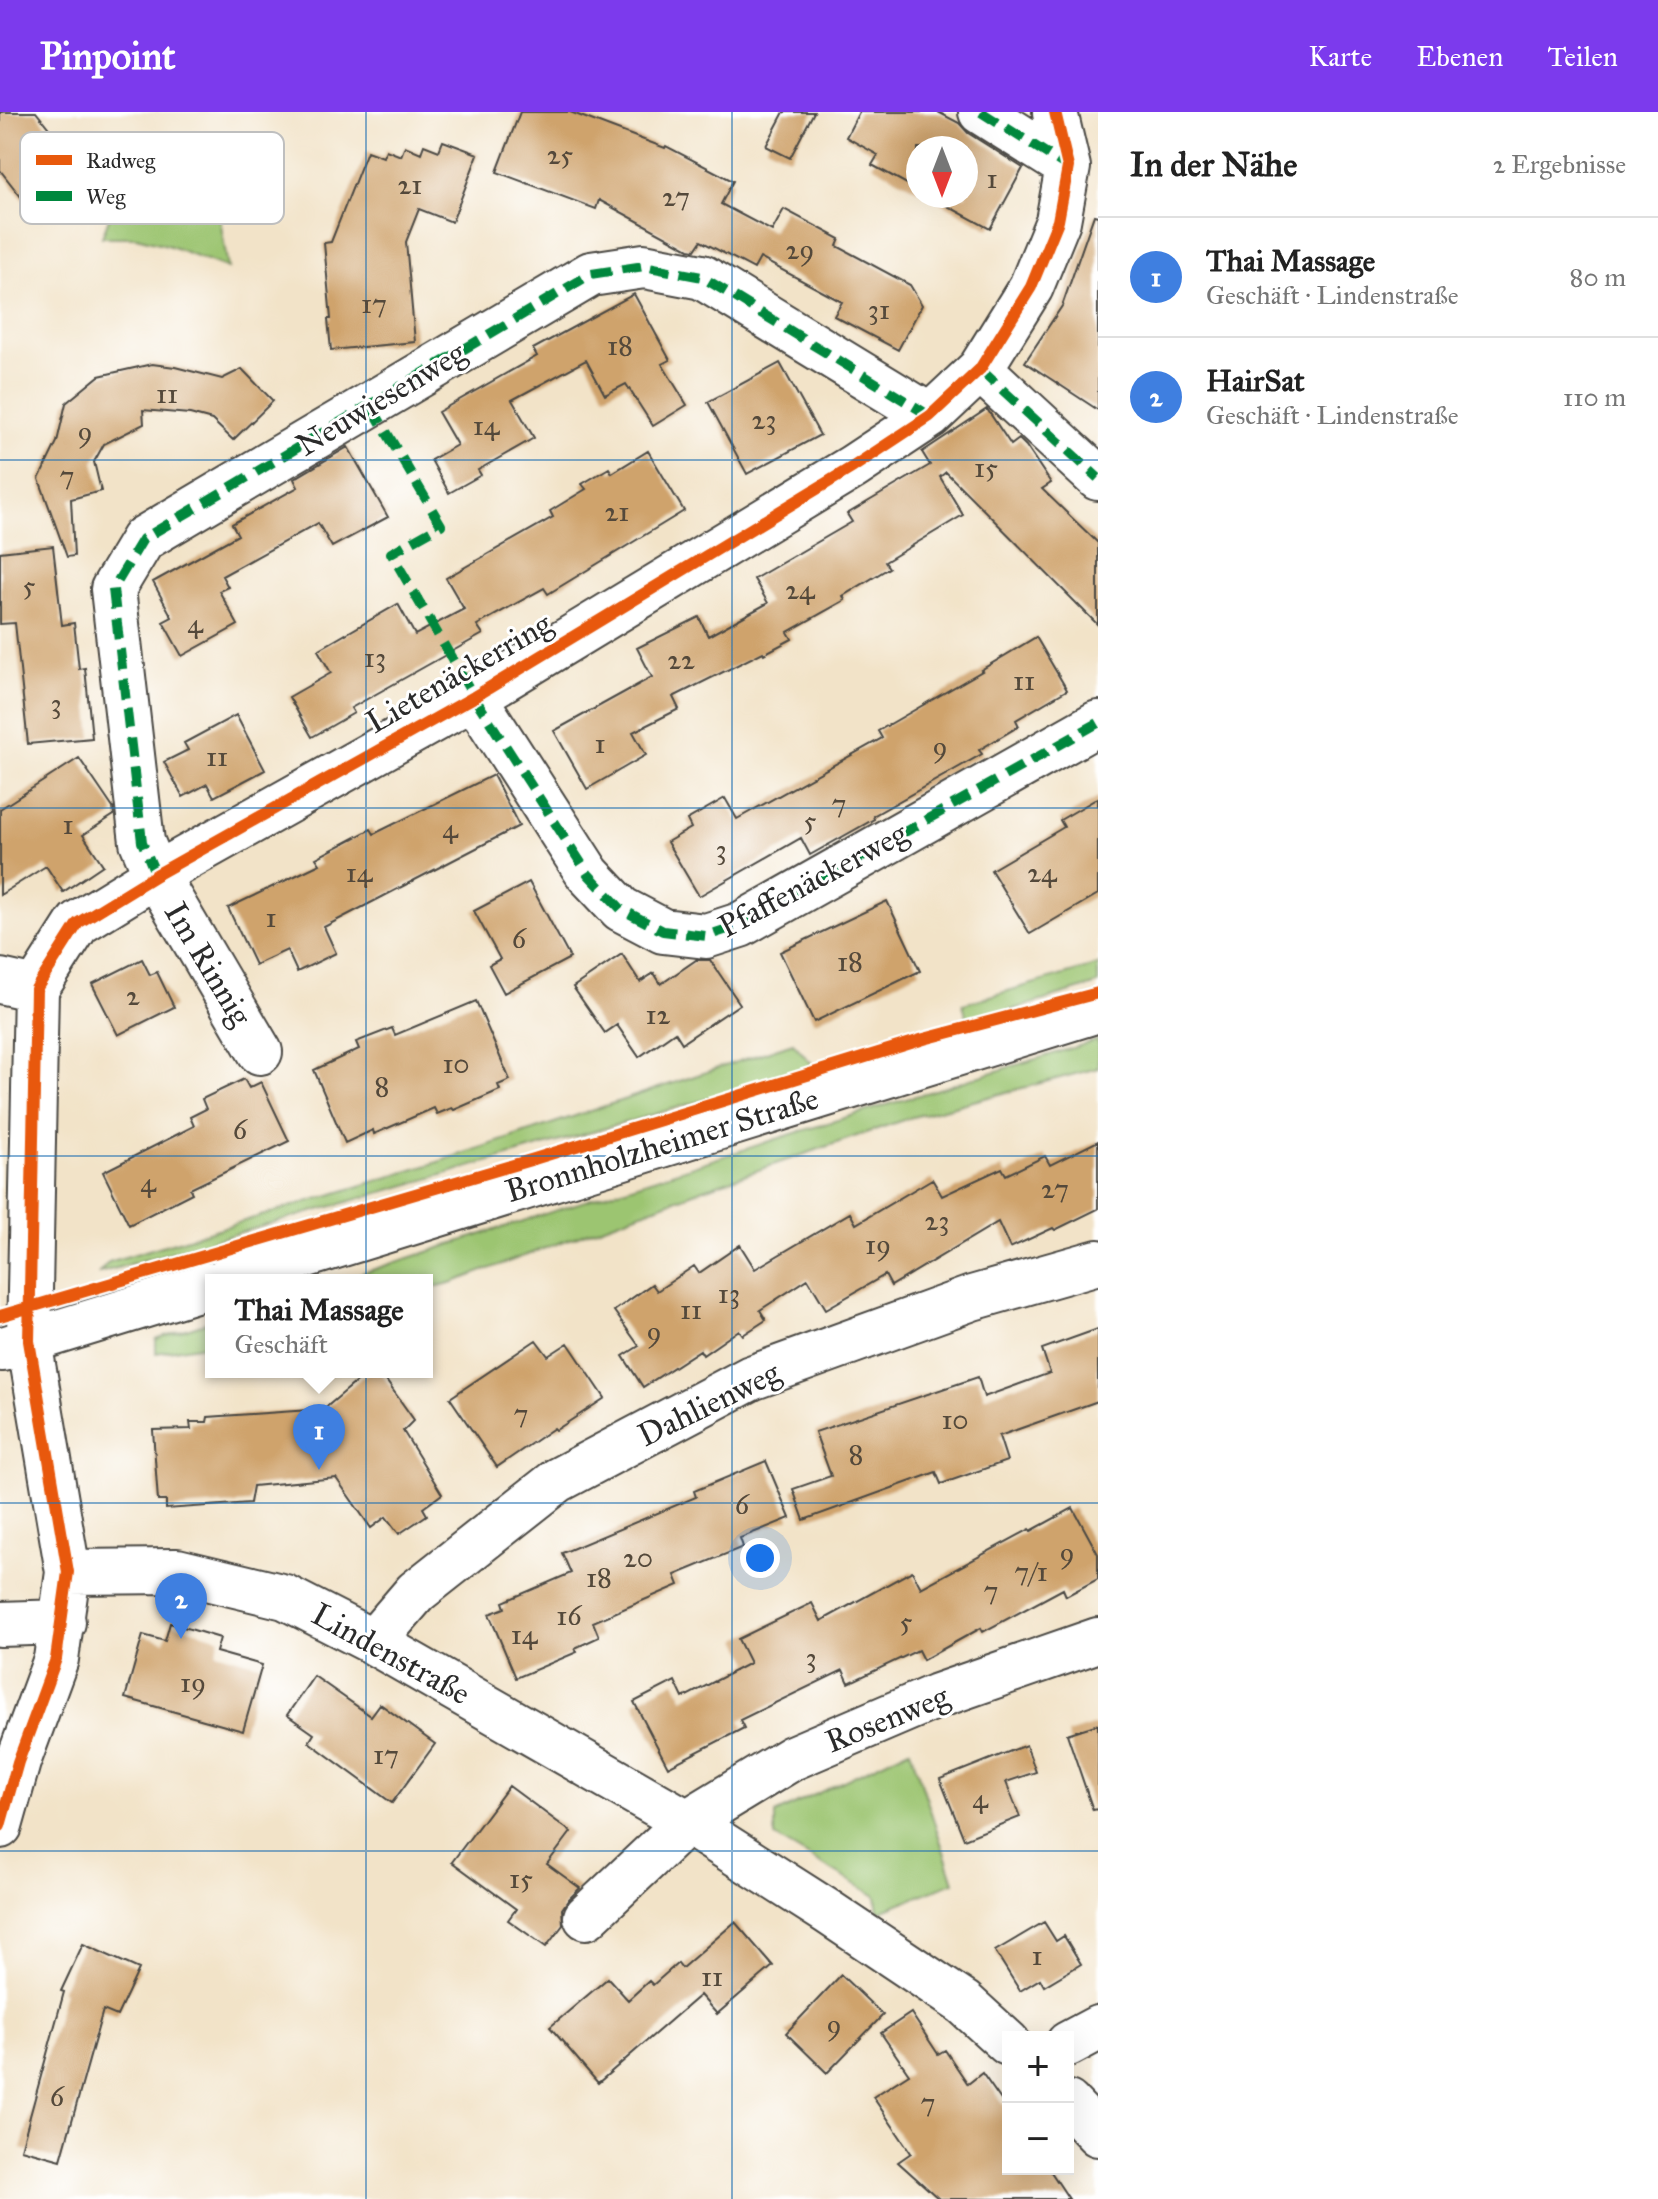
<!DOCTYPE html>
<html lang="de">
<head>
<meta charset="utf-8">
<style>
	body { margin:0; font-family:"IM FELL Great Primer",serif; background:#f6f6f6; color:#222 }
	.controls { position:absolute; right:24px; bottom:24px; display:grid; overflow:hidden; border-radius:0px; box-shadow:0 8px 32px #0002 }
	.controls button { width:72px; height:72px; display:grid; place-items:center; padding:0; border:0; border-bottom:2px solid #e0e0e0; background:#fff; color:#222; font:40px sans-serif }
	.compass { position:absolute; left:906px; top:24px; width:72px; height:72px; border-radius:50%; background:#fff; box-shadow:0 8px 32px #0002; rotate:180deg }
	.you { position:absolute; left:760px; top:1446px; width:28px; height:28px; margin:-20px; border:6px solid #fff; border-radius:50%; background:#1a73e8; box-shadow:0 0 0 12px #1a73e833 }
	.badge { display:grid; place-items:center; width:52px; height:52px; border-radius:50%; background:#7c3aed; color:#fff; font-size:26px; font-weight:700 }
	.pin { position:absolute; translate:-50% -66px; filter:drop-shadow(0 2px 4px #0008) }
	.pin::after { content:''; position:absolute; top:42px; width:28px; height:24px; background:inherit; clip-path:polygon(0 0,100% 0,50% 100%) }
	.popup { position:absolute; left:205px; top:1162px; width:228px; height:104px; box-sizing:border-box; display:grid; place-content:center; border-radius:0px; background:#fff; filter:drop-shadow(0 2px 6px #0005); font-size:26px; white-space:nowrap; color:#767676 }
	.popup b { font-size:30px; color:#222 }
	.popup::after { content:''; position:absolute; left:50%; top:100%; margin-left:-16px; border:16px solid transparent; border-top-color:#fff }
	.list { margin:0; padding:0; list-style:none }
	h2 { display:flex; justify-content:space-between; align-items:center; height:104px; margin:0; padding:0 32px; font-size:34px }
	h2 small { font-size:26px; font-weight:400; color:#767676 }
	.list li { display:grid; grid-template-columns:52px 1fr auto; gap:24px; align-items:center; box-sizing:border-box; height:120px; padding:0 32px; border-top:2px solid #e0e0e0 }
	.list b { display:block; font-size:30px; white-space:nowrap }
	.list p { margin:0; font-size:26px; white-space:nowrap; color:#767676 }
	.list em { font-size:26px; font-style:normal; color:#767676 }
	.map { position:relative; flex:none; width:1098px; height:2087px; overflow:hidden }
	header { display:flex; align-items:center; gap:48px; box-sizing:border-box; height:112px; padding:0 40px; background:#7c3aed; color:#fff }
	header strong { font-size:38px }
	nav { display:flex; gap:44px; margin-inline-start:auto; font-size:28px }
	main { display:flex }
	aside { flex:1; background:#fff }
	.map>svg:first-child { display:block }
</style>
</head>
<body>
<header>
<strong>Pinpoint</strong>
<nav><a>Karte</a><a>Ebenen</a><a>Teilen</a></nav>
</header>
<main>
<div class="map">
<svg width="1098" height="2087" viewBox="0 0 1098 2087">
	<rect width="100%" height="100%" fill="#fff"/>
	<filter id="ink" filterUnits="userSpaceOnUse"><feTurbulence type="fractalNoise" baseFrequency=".0125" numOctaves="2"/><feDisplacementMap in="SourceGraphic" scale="16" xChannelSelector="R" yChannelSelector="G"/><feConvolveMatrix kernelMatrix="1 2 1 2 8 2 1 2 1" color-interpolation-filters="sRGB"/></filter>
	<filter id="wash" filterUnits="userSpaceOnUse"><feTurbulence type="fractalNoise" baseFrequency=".006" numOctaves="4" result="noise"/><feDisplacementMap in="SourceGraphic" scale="32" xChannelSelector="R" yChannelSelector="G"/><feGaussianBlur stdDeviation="1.8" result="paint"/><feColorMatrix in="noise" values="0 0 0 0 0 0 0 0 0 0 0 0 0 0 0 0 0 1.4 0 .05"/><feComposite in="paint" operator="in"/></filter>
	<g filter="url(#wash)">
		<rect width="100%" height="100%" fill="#f2e3c8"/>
		<path fill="#9cc571" stroke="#64784e" stroke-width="2" d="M 136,34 L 212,56 L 228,156 L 167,133 L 136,125 L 102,125 Z
			M 1098,853 L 1098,872 L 968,911 L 963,892 Z
			M 1098,928 L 1098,956 L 909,1006 L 715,1073 L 454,1170 L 427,1177 L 427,1168 L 341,1168 L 792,1022 Z
			M 793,931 L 816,956 L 99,1161 L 109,1150 L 432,1052 Z
			M 211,1209 L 211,1232 L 156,1241 L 156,1227 Z
			M 910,1637 L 954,1770 L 878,1800 L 876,1784 L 775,1725 L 775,1702 Z"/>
		<g id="blocks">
			<path fill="#cfa36c" d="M 0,0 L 36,0 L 90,68 L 39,108 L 0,58 Z
				M 520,0 L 570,0 L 665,36 L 666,34 L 733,69 L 721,92 L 772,119 L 784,97 L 840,127 L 837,134 L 910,173 L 922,193 L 898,238 L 834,204 L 842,190 L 760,146 L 754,157 L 701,129 L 695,138 L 689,137 L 599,88 L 596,97 L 497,60 Z
				M 784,0 L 814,0 L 790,46 L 766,34 Z
				M 859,0 L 938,0 L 959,11 L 968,21 L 1023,56 L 990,117 L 929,84 L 966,84 L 966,36 L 918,36 L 918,78 L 872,53 L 878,43 L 846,25 Z
				M 443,29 L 478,42 L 452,110 L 419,97 L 406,130 L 415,230 L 331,238 L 328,207 L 331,207 L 324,131 L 331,130 L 367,39 L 383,45 L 386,38 L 401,44 L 405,34 L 421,41 L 424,33 L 439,39 Z
				M 1094,103 L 1098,104 L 1098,298 L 1025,250 L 1062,194 Z
				M 634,182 L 670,248 L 662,252 L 687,293 L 653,314 L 626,272 L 605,283 L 586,248 L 512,288 L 534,326 L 478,358 L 481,363 L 449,381 L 431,348 L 457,333 L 438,300 L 537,244 L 533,237 Z
				M 780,251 L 820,323 L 747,362 L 708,290 Z
				M 152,252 L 175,255 L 222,267 L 242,257 L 273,289 L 233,328 L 212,308 L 190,302 L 143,298 L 144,312 L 104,332 L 94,350 L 101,379 L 71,387 L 74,444 L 67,445 L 39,367 L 57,330 L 66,291 L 99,264 Z
				M 987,297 L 1011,333 L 1019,327 L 1026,334 L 1051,371 L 1042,377 L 1098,431 L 1098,513 L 946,360 L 940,365 L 963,403 L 885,450 L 889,456 L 843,484 L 845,488 L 788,520 L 792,527 L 764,542 L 763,540 L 673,585 L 679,597 L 633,620 L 646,643 L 587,677 L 554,619 L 652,565 L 637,536 L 699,505 L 708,524 L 768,491 L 754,467 L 852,410 L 847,402 L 930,353 L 922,340 Z
				M 348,335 L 388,405 L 332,435 L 318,411 L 222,464 L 228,475 L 219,479 L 238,513 L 182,544 L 163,510 L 172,505 L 153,470 L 238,423 L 232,412 L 298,375 L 294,367 Z
				M 648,339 L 684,399 L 548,482 L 544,476 L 477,513 L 483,522 L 351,596 L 354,601 L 312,625 L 289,585 L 331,561 L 318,538 L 398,492 L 415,523 L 464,497 L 446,466 L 553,405 L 550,399 L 586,377 L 582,372 L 609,356 L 612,361 Z
				M 53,434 L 62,513 L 74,511 L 79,557 L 85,556 L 92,626 L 28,632 L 15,511 L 0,512 L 0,440 Z
				M 1036,525 L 1067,578 L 1016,608 L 1019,614 L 979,638 L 982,642 L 873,704 L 874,707 L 810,743 L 801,726 L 699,784 L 667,730 L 691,716 L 687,708 L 725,686 L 737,707 L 882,626 L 878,619 L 982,559 L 981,558 Z
				M 236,603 L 265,658 L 214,685 L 207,672 L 183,685 L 164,650 L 188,638 L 184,631 Z
				M 79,646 L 113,696 L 114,703 L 83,723 L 103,753 L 63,780 L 46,754 L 0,783 L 0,697 Z
				M 493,663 L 519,714 L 324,815 L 336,841 L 297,860 L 287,838 L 255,853 L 228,796 L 320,752 L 316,746 L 371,717 L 374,722 Z
				M 1098,686 L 1098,782 L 1030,822 L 991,758 L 1064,715 L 1060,708 Z
				M 529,770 L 570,846 L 504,881 L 489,853 L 500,847 L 474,799 Z
				M 887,789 L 920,859 L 814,910 L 780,840 Z
				M 622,842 L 640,870 L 654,861 L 661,872 L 696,848 L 710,848 L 740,892 L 682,931 L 675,920 L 639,945 L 617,913 L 605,921 L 573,875 Z
				M 142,847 L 150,863 L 157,860 L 174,895 L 118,923 L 92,872 Z
				M 476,889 L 510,968 L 498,973 L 500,978 L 454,998 L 452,996 L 437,1002 L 434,996 L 374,1022 L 373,1018 L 345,1031 L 314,958 L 359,937 L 356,930 L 392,916 L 395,923 Z
				M 244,967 L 249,976 L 261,970 L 289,1029 L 190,1077 L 192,1081 L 129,1113 L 103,1060 L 194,1014 L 190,1005 L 206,997 L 202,987 Z
				M 1098,1029 L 1098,1097 L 1055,1118 L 1053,1116 L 1010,1136 L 998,1110 L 891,1174 L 885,1163 L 826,1197 L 808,1167 L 760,1198 L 766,1208 L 743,1223 L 739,1218 L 703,1243 L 700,1238 L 643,1275 L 623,1244 L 639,1234 L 614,1199 L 652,1172 L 657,1179 L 694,1154 L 699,1161 L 740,1133 L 755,1157 L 850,1101 L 856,1112 L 932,1067 L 942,1084 L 1002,1056 L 1006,1063 L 1045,1044 L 1050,1053 Z
				M 1098,1217 L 1098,1289 L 999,1324 L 1007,1349 L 941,1372 L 936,1360 L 804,1408 L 793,1377 L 831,1364 L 815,1320 L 978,1265 L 984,1285 L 1050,1261 L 1042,1237 Z
				M 536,1228 L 548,1244 L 568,1231 L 605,1286 L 556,1318 L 554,1316 L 497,1355 L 450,1286 Z
				M 368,1260 L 380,1260 L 414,1308 L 403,1319 L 442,1382 L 423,1396 L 427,1403 L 399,1422 L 386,1405 L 371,1416 L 336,1366 L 253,1374 L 250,1391 L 166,1397 L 166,1389 L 158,1389 L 153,1318 L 191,1317 L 190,1310 L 207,1310 L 208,1305 L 324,1297 Z
				M 766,1349 L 790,1406 L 740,1426 L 743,1435 L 675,1463 L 679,1473 L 593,1510 L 599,1525 L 575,1536 L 577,1540 L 516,1566 L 489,1502 L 505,1496 L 503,1490 L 571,1461 L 562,1441 L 696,1385 L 694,1379 Z
				M 1073,1396 L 1098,1442 L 1098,1467 L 1066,1484 L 1063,1477 L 983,1520 L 981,1516 L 923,1548 L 918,1538 L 849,1571 L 843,1558 L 740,1608 L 744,1616 L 668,1655 L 634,1590 L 675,1569 L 683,1586 L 750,1551 L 738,1527 L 812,1491 L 821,1509 L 912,1459 L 921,1476 L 1030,1417 L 1031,1419 Z
				M 170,1511 L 220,1526 L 216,1540 L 262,1553 L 243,1619 L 125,1586 L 143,1523 L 165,1529 Z
				M 314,1564 L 371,1604 L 380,1592 L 435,1632 L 392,1691 L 309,1630 L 314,1622 L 287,1603 Z
				M 1098,1612 L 1098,1697 L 1093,1698 L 1067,1622 Z
				M 1026,1633 L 1036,1660 L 1006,1670 L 1020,1705 L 964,1727 L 940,1667 Z
				M 509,1674 L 571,1720 L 547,1752 L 580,1776 L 569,1787 L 562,1797 L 563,1813 L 546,1835 L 508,1808 L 516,1797 L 452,1750 Z
				M 735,1810 L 773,1854 L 717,1902 L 700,1883 L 598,1971 L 550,1915 L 608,1866 L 628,1888 L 649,1869 L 653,1873 L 678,1851 L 682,1856 Z
				M 1044,1810 L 1056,1829 L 1064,1824 L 1081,1852 L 1044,1874 L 1040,1867 L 1020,1879 L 995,1839 Z
				M 83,1832 L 139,1857 L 117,1904 L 103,1898 L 61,2048 L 21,2037 L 64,1880 L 61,1879 Z
				M 841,1863 L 883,1903 L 827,1961 L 786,1921 Z
				M 911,1901 L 938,1942 L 945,1938 L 968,1972 L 982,1961 L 1008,1998 L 1008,2057 L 1049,2057 L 1069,2087 L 939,2087 L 898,2050 L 911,2041 L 873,1985 L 909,1962 L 881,1921 Z"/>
		</g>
	</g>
	<g filter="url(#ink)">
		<use href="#blocks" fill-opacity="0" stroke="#494743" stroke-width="2"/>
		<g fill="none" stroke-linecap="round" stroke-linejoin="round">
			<g stroke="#494743" stroke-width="48">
				<path id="minor" d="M 981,0 L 1068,55
					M 980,257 L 1098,366
					M 474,585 L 588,762 L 621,797 L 663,819 L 706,824 L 740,813 L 1098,611
					M 0,869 L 36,877
					M 260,940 L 156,763 L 142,730 L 113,477 L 143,427 L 591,162 L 644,154 L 702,165 L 930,304
					M 226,1168 L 1098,898
					M 3,1237 L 211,1173
					M 68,1460 L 177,1459 L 285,1485 L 373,1530 L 687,1710 L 828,1800 L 964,1891 L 1008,1931
					M 0,1512 L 63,1510
					M 373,1530 L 416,1480 L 558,1368 L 751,1266 L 972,1186 L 1098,1150
					M 0,1714 L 18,1650 L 56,1547 L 68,1460 L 29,1229 L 36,877 L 78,811 L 156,763 L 474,585 L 853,355 L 930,304 L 980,257 L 1031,175 L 1058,109 L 1068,55 L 1055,0
					M 586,1805 L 687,1710 L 792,1646 L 937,1584 L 1098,1528
					M 1068,1932 L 1098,1916
					M 1068,1991 L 1098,2022"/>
			</g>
			<use href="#minor" stroke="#fff" stroke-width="44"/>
			<path stroke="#00873e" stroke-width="10" stroke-dasharray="20 10" stroke-linecap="butt" d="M 981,0 L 1068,55
				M 980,257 L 1098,366
				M 371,294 L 441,413 L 391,441 L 474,585 L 588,762 L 621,797 L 663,819 L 706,824 L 740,813 L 1098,611
				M 156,763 L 142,730 L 113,477 L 143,427 L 591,162 L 644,154 L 702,165 L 930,304"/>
			<g stroke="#fff" stroke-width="17">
				<path id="cycleway" d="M 0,1204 L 534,1047 L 924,927 L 1098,881
					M 0,1714 L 18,1650 L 56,1547 L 68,1460 L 29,1229 L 36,877 L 78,811 L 156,763 L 474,585 L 853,355 L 930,304 L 980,257 L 1031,175 L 1058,109 L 1068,55 L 1055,0"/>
			</g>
			<use href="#cycleway" stroke="#e8590c" stroke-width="12"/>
		</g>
	</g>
	<path fill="none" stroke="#1f6fb2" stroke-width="2" stroke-opacity="0.55" d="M 366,0 L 366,2087M 732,0 L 732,2087M 0,348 L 1098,348M 0,696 L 1098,696M 0,1044 L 1098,1044M 0,1391 L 1098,1391M 0,1739 L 1098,1739"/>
	<g text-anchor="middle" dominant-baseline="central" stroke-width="6" stroke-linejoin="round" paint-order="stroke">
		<g font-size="28" fill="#54493b">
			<text x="560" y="42">25</text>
			<text x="992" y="66">1</text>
			<text x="410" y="72">21</text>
			<text x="676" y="84">27</text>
			<text x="800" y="137">29</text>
			<text x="374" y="191">17</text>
			<text x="879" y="197">31</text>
			<text x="620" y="233">18</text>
			<text x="167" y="281">11</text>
			<text x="764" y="307">23</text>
			<text x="486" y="313">14</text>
			<text x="85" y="319">9</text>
			<text x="986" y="355">15</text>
			<text x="67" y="363">7</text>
			<text x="617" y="399">21</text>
			<text x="29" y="473">5</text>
			<text x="800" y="477">24</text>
			<text x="195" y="511">4</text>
			<text x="375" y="545">13</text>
			<text x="681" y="547">22</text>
			<text x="1024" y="568">11</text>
			<text x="56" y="591">3</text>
			<text x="600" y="631">1</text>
			<text x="940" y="634">9</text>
			<text x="217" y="644">11</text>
			<text x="839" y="691">7</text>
			<text x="810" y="708">5</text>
			<text x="68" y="712">1</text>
			<text x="450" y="716">4</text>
			<text x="721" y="737">3</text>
			<text x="359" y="760">14</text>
			<text x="1042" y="760">24</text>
			<text x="271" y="805">1</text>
			<text x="519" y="826">6</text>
			<text x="850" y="849">18</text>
			<text x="133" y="883">2</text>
			<text x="658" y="902">12</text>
			<text x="456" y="951">10</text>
			<text x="382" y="974">8</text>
			<text x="240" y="1017">6</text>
			<text x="148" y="1070">4</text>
			<text x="1055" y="1076">27</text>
			<text x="937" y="1108">23</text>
			<text x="878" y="1132">19</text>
			<text x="729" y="1181">13</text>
			<text x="691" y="1197">11</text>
			<text x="654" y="1219">9</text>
			<text x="521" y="1301">7</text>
			<text x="955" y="1307">10</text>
			<text x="856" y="1342">8</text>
			<text x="742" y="1392">6</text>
			<text x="1067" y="1440">9</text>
			<text x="638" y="1445">20</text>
			<text x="1031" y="1459">7/1</text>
			<text x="599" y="1465">18</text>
			<text x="991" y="1478">7</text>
			<text x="569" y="1503">16</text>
			<text x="906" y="1509">5</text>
			<text x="524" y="1522">14</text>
			<text x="811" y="1545">3</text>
			<text x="193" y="1570">19</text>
			<text x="386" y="1642">17</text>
			<text x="980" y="1686">4</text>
			<text x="521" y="1766">15</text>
			<text x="1037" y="1843">1</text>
			<text x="712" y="1864">11</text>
			<text x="834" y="1912">9</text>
			<text x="57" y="1984">6</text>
			<text x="928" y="1990">7</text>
		</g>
		<g font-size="32" fill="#2b2b2b" stroke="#fff">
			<text transform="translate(381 287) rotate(-31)">Neuwiesenweg</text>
			<text transform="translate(459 561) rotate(-30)">Lietenäckerring</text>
			<text transform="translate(813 768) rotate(-28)">Pfaffenäckerweg</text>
			<text transform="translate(208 852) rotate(59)">Im Rinnig</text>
			<text transform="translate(662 1033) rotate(-17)">Bronnholzheimer Straße</text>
			<text transform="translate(709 1292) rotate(-26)">Dahlienweg</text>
			<text transform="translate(391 1542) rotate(29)">Lindenstraße</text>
			<text transform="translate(887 1607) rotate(-22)">Rosenweg</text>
		</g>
	</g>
	<rect x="20" y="20" width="264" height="92" rx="12" fill="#fff" stroke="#bfbfbf" stroke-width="2"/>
	<rect x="36" y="43" width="36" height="10" fill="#e8590c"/>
	<rect x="36" y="79" width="36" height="10" fill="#00873e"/>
	<g font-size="22" fill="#2b2b2b">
		<text x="86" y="56">Radweg</text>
		<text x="86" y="92">Weg</text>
	</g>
</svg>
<div class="controls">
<button>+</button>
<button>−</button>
</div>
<svg class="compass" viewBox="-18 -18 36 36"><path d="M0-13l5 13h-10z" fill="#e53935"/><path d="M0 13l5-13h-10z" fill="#767676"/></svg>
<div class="you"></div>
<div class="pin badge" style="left:319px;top:1358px;background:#3f7fe0">1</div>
<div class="popup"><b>Thai Massage</b>Geschäft</div>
<div class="pin badge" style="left:181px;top:1527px;background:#3f7fe0">2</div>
</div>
<aside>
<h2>In der Nähe<small>2 Ergebnisse</small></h2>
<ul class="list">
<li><span class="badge" style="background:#3f7fe0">1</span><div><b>Thai Massage</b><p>Geschäft · Lindenstraße</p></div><em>80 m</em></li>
<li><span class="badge" style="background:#3f7fe0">2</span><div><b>HairSat</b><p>Geschäft · Lindenstraße</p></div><em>110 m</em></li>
</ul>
</aside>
</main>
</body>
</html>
